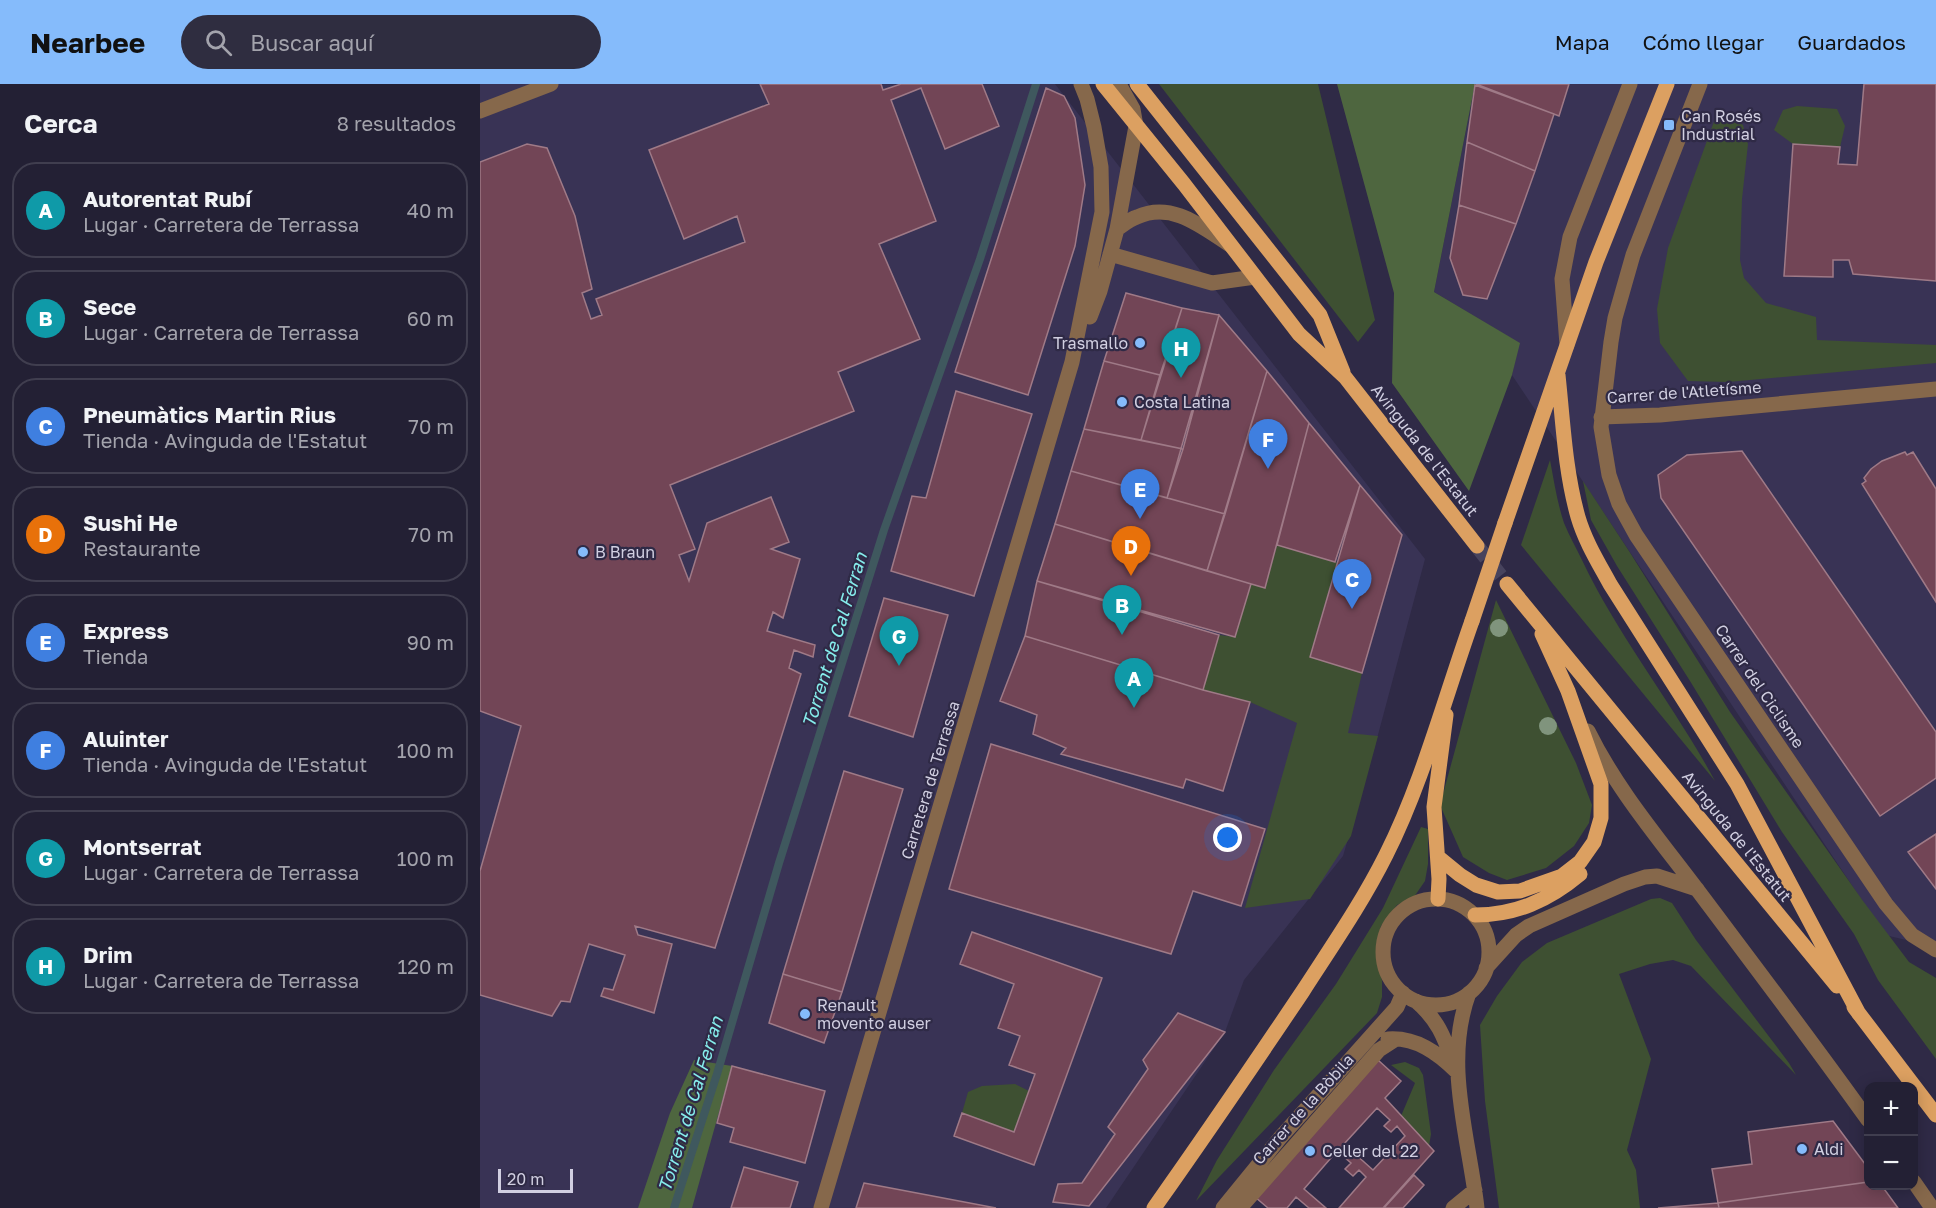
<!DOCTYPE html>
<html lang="es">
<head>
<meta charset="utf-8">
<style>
	body { margin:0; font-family:"Golos Text",sans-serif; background:#2f2d40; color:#f1f3f6 }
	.controls { position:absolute; right:18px; bottom:18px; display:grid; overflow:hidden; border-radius:12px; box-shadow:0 3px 15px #0003 }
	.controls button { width:54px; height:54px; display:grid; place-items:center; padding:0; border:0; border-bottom:2px solid #403e4f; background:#232034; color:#f1f3f6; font:30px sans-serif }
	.scale { position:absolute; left:18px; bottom:15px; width:75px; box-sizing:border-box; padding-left:6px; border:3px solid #d1cfe1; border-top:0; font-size:16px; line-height:21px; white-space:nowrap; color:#d1cfe1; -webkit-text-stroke:4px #2f2a46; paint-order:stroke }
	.you { position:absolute; left:748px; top:754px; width:21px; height:21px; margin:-15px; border:4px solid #fff; border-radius:50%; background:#1a73e8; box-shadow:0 0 0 9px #1a73e833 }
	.badge { display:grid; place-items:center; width:39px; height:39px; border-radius:50%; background:#85bbfb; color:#fff; font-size:20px; font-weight:700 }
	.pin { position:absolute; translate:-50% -50px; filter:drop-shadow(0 2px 3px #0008) }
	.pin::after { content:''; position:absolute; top:32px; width:21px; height:18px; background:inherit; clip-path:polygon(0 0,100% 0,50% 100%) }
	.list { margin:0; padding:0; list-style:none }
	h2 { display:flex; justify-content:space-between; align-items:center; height:78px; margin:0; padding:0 24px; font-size:26px }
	h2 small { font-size:20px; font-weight:400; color:#a3a3ac }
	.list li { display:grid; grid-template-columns:39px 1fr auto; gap:18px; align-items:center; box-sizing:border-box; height:96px; margin:0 12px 12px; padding:0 12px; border:2px solid #403e4f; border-radius:24px }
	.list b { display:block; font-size:22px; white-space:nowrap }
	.list p { margin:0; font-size:20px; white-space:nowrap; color:#a3a3ac }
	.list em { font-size:20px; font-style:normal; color:#a3a3ac }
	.icon { flex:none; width:33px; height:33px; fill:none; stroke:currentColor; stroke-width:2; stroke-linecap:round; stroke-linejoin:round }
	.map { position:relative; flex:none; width:1456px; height:1124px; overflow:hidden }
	header { display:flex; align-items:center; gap:36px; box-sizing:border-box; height:84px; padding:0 30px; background:#85bbfb; color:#111 }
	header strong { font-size:28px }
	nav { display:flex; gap:33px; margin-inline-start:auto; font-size:21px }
	.search { width:420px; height:54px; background:#2f2d40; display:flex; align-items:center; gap:15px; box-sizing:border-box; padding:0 21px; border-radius:33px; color:#a3a3ac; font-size:22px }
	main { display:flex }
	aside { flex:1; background:#232034 }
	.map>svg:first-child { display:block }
</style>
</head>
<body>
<header>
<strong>Nearbee</strong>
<div class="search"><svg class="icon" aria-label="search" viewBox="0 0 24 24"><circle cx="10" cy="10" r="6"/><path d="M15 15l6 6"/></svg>Buscar aquí</div>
<nav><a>Mapa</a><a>Cómo llegar</a><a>Guardados</a></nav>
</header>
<main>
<aside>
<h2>Cerca<small>8 resultados</small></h2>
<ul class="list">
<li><span class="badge" style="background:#0f9aa8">A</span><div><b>Autorentat Rubí</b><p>Lugar · Carretera de Terrassa</p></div><em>40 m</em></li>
<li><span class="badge" style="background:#0f9aa8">B</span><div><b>Sece</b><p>Lugar · Carretera de Terrassa</p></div><em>60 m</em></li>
<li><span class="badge" style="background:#3f7fe0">C</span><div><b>Pneumàtics Martin Rius</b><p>Tienda · Avinguda de l'Estatut</p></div><em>70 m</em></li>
<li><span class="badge" style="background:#e8710a">D</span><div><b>Sushi He</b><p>Restaurante</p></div><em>70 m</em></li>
<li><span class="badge" style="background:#3f7fe0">E</span><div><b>Express</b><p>Tienda</p></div><em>90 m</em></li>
<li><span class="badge" style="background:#3f7fe0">F</span><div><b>Aluinter</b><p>Tienda · Avinguda de l'Estatut</p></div><em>100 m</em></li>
<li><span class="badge" style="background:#0f9aa8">G</span><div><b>Montserrat</b><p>Lugar · Carretera de Terrassa</p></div><em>100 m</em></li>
<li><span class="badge" style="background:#0f9aa8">H</span><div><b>Drim</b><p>Lugar · Carretera de Terrassa</p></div><em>120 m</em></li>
</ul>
</aside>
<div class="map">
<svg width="1456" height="1124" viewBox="0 0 1456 1124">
	<rect width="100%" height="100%" fill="#2f2a46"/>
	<path fill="#393355" d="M 0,0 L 575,0 L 945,475 L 895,662 L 863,772 L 764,896 L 745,948 L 626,1124 L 0,1124 Z
		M 995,0 L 1456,0 L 1456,863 L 1405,851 L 1032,291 L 1039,259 L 954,208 Z"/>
	<path fill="#3e5032" d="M 679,0 L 838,0 L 895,236 L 878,258 Z
		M 1317,22 L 1357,25 L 1365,42 L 1360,63 L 1313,60 L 1294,46 L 1303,26 Z
		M 1236,32 L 1250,33 L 1263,41 L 1268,60 L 1262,115 L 1260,176 L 1264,194 L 1286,219 L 1336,233 L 1337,256 L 1456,261 L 1456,279 L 1248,298 L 1208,297 L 1180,259 L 1177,225 L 1188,164 Z
		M 1070,376 C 1074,397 1077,418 1084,439 C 1089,451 1096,464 1102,476 C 1139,554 1194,621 1235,697 L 1041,461 Z
		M 1103,397 L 1149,467 L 1250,628 L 1383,817 L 1429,878 L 1456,894 L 1456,975 L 1398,896 L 1374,850 L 1302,748 L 1210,597 L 1137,482 L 1111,436 Z
		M 797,461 L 857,478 L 830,572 L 882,589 L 868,649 L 898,652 L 871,752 L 830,815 L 765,824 L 817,639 L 770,618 L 723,606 L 739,551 L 755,553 L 771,500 L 785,504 Z
		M 1016,516 L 1096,679 L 1112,721 L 1109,739 L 1094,762 L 1066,784 L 1027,796 L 1009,789 L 983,773 L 960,721 Z
		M 941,743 L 948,745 L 948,780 L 945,797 L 934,813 L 917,821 L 901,842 L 896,862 L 902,897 L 902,913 L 897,929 L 716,1117 L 737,1076 L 794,986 L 856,900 L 903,824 Z
		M 1180,814 L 1192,819 L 1216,856 L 1309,979 L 1316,991 L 1211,882 L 1193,876 L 1170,880 L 1139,890 L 1171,975 L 1147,1066 L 1156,1086 L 1160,1124 L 1019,1124 L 1005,1017 L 1000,941 L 1017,912 L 1042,878 L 1067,859 L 1171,815 Z
		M 925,978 L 939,984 L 943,991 L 951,1050 L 949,1062 L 921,1032 L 935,999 L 911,981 Z
		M 535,1000 L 549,1007 L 534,1048 L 482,1029 L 488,1008 L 502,1002 Z"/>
	<path fill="#4e663f" d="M 857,0 L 995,0 L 954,208 L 1040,259 L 1032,291 L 989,407 L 912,299 L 914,209 Z
		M 214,976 L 252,982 L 212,1124 L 158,1124 L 190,1029 Z"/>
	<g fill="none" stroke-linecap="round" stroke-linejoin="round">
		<path stroke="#3f585e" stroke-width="8" d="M 194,1124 L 237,990 L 299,779 L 404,446 L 500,175 L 556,0"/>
	</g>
	<path fill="#724556" stroke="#9f7a87" stroke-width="1.5" fill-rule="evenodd" d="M 280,0 L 401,0 L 403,6 L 421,0 L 502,0 L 519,42 L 465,65 L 441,4 L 411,16 L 456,137 L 399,160 L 440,255 L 358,288 L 374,327 L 190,401 L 215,465 L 199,471 L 209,497 L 227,439 L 291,413 L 309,458 L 291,465 L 320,475 L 303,534 L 293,528 L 287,547 L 335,561 L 333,573 L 314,566 L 309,584 L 321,590 L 235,864 L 155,842 L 158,851 L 192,860 L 174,929 L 121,912 L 124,904 L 133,906 L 145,871 L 109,860 L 90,918 L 81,917 L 72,932 L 0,911 L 0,787 L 41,642 L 0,627 L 0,78 L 47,60 L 67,64 L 95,132 L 112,205 L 102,209 L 111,235 L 122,231 L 116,215 L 265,158 L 257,132 L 204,155 L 169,66 L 289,20 Z
		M 996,0 L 1089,0 L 1079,32 Z
		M 1384,0 L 1456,0 L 1456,197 L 1373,190 L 1369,176 L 1353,176 L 1353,193 L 1304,192 L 1313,60 L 1360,63 L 1358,80 L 1377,81 Z
		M 995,1 L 1074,30 L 1055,87 L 987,58 Z
		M 566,4 L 584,12 L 595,34 L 605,101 L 595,162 L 548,311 L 475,288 Z
		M 987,58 L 1055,87 L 1036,140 L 979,121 Z
		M 979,121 L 1036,140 L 1007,215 L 983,211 L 970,174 Z
		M 646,209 L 702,224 L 680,291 L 624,277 Z
		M 702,224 L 739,231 L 703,365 L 661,356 Z
		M 739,231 L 787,287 L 745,430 L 687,414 Z
		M 624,277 L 680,291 L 661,356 L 604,345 Z
		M 787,287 L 829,339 L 785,504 L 727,487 Z
		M 476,307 L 552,330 L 494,512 L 411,487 L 432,412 L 446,414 Z
		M 829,339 L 880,401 L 855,478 L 797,461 Z
		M 604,345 L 703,365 L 687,414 L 591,387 Z
		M 1262,367 L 1456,648 L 1456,694 L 1400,732 L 1181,414 L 1178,391 L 1207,371 Z
		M 1425,368 L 1427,371 L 1433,368 L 1456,405 L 1456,518 L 1382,400 L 1386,397 L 1384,394 L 1391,385 L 1402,377 Z
		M 591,387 L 745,430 L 727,487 L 575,440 Z
		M 880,401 L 922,451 L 882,589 L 830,573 Z
		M 575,440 L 771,500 L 755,553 L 557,497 Z
		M 557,497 L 739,551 L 723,606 L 545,552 Z
		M 404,514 L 468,531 L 433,653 L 369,632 Z
		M 545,552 L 723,606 L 770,618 L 743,707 L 706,695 L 703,704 L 581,670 L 586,664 L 553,650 L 557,631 L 520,617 Z
		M 511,660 L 785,745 L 761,822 L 713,807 L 691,870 L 469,805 Z
		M 364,687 L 423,705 L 362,908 L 303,890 Z
		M 1456,750 L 1456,805 L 1428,768 Z
		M 492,848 L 622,894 L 554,1081 L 474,1052 L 482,1029 L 534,1048 L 555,990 L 529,981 L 540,952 L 518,944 L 534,900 L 480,880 Z
		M 303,890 L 362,908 L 344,959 L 289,939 Z
		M 698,929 L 745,948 L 609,1122 L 573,1118 L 578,1100 L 602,1099 L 635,1050 L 628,1043 L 668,985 L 663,976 Z
		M 898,976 L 921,997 L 905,1014 L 954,1067 L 903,1124 L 859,1124 L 886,1093 L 879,1086 L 873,1092 L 865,1085 L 871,1079 L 857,1067 L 824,1105 L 846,1124 L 829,1124 L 816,1113 L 807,1124 L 788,1124 L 775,1113 ZM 897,1024 L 910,1036 L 904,1042 L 911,1048 L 917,1042 L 925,1052 L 893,1086 L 864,1060 Z
		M 252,982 L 345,1007 L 325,1079 L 250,1058 L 254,1044 L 237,1039 Z
		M 1353,1037 L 1388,1084 L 1388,1098 L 1238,1119 L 1232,1085 L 1272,1080 L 1268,1048 Z
		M 264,1083 L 318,1098 L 310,1124 L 251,1124 Z
		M 934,1091 L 944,1101 L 923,1124 L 904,1124 Z
		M 1388,1098 L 1388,1102 L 1402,1102 L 1418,1124 L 1239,1124 L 1238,1119 Z
		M 384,1099 L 516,1124 L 376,1124 Z
		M 1238,1119 L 1239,1124 L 1178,1124 Z"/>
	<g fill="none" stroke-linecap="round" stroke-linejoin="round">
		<path stroke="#47435d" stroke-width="15" stroke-dasharray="15 8" stroke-linecap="butt" d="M 997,462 L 1027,500"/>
		<path stroke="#86684b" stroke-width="15" d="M 1220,0 L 1153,171 L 1135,234 L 1131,258 L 1121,343 L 1129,391 L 1139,420 L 1156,451 L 1406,820 L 1432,851 L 1456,866
			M 0,27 L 71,0
			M 637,145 C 643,141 650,135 657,133 C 692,117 722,143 750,161
			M 630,170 L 732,199 L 775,193
			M 610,233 L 620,207 L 637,145 L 656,42 L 653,25 L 639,0
			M 1087,261 L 1082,195 L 1090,153 L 1150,0
			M 1121,333 L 1180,331 L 1456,305
			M 1108,647 C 1137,706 1180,756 1219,808 C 1276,884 1333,959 1388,1036
			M903 868a53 53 0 1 1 106 0a53 53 0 1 1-106 0Z
			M 1006,884 L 1036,851 L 1049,842 L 1144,800 L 1165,793 L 1177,792 L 1217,805
			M 989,909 C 963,979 989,1053 997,1124
			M 936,917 C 958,936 964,953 974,980
			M 908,955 C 936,953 958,969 977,988
			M 1434,1098 L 1452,1124
			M 341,1124 L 592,278 L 622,128 L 621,83 L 614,43 L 607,15 L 601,0
			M 743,1124 L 800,1054 L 917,923 L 923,909
			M 760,1124 L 899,966 L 916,955
			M 973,1124 L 995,1106"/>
		<path stroke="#dca061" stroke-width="15" d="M 623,0 L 704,100 L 819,250 L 865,293 L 997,462
			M 657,0 L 840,231 L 863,288
			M 1078,291 C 1083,338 1085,387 1098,433 C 1105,457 1118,478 1130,500 L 1257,700 L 1379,930
			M 1025,439 L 1116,178 L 1187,0
			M 1027,500 L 1357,902
			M 958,773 L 980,791 L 996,801 L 1018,808 L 1040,807 L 1082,792 L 1100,778 L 1114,758 L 1121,734 L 1121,700 L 1088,607 L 1062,550
			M 958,815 L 959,795 L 954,723 L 966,631
			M 995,831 C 1036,831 1069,816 1100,790
			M 1374,923 L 1456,1031
			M 674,1124 C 725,1052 774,980 823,907 C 852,862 882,819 906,771 C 942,700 965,613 992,537"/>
		<path stroke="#dca061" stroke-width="15" d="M 992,537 L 1025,439"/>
	</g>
	<g fill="#80947d">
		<circle cx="1019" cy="544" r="9"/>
		<circle cx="1068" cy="642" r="9"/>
	</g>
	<g fill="#85bbfb" stroke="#2f2a46" stroke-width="2">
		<rect x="1183" y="35" width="12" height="12" rx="3"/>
		<circle cx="660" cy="259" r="6"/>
		<circle cx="642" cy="318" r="6"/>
		<circle cx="103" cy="468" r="6"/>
		<circle cx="325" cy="930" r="6"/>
		<circle cx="1322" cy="1065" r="6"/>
		<circle cx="830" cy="1067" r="6"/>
	</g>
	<g text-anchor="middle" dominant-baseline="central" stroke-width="4.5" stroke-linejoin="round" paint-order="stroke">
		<g font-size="16" fill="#d1cfe1" stroke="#2f2a46" text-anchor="start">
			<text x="1201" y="32">Can Rosés<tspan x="1201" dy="18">Industrial</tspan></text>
			<text x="648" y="259" text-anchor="end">Trasmallo</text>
			<text x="654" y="318">Costa Latina</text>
			<text x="115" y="468">B Braun</text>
			<text x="337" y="921">Renault<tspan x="337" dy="18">movento auser</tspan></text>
			<text x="1334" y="1065">Aldi</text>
			<text x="842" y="1067">Celler del 22</text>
		</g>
		<g font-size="16" fill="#d1cfe1" stroke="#2f2a46">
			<text transform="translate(1204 308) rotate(-4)">Carrer de l'Atletísme</text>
			<text transform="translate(945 366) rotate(52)">Avinguda de l'Estatut</text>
			<text transform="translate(1280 602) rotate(56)">Carrer del Ciclisme</text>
			<text transform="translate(450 696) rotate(-73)">Carretera de Terrassa</text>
			<text transform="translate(1257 752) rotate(51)">Avinguda de l'Estatut</text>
			<text transform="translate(823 1025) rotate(-48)">Carrer de la Bòbila</text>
		</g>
		<g font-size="18" font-style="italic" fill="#86edec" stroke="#2f2a46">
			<text transform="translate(354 556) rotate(-73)">Torrent de Cal Ferran</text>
			<text transform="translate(210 1020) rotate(-73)">Torrent de Cal Ferran</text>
		</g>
	</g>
</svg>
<div class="controls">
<button>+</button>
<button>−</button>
</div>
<div class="scale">20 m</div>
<div class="you"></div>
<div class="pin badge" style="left:654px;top:624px;background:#0f9aa8">A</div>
<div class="pin badge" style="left:642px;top:551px;background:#0f9aa8">B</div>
<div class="pin badge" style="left:872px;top:525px;background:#3f7fe0">C</div>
<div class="pin badge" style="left:651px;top:492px;background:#e8710a">D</div>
<div class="pin badge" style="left:660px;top:435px;background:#3f7fe0">E</div>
<div class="pin badge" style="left:788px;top:385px;background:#3f7fe0">F</div>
<div class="pin badge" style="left:419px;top:582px;background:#0f9aa8">G</div>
<div class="pin badge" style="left:701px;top:294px;background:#0f9aa8">H</div>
</div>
</main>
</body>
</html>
